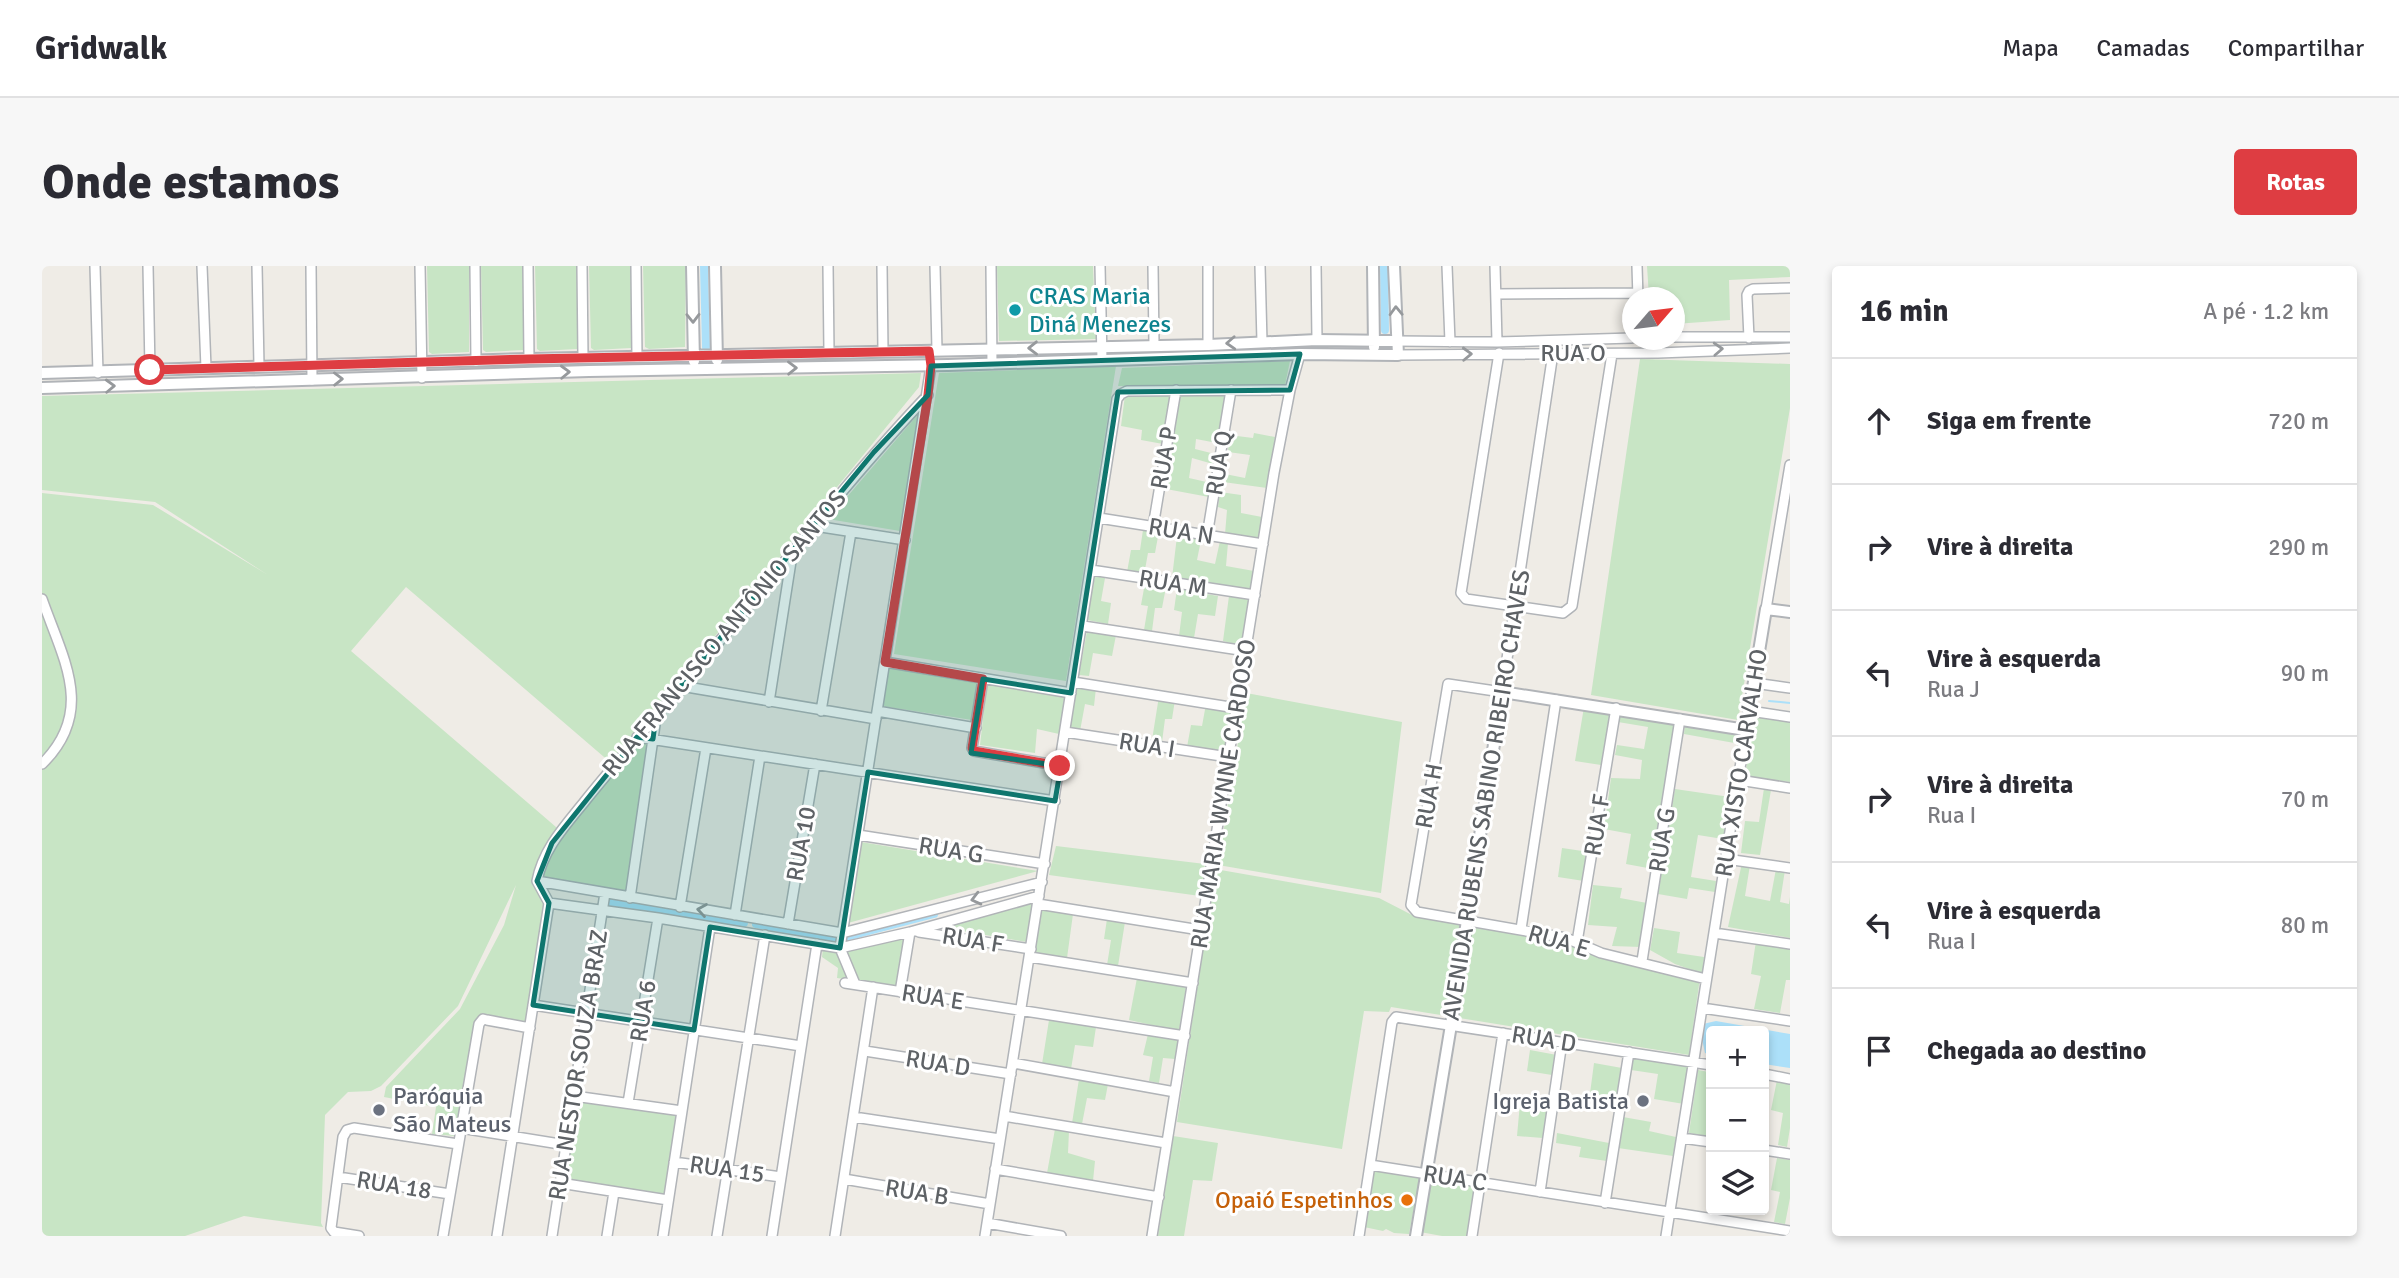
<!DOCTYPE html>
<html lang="pt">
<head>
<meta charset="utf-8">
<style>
	body { margin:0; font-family:Signika,sans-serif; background:#f7f7f7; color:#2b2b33 }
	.controls { position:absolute; right:21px; bottom:21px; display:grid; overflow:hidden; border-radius:7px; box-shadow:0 4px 10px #0003 }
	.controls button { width:63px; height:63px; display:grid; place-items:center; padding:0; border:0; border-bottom:2px solid #e1e1e2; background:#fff; color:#2b2b33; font:35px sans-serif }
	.compass { position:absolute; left:1580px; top:21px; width:63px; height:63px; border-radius:50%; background:#fff; box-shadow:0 4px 10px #0003; rotate:62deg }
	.stop { position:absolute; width:21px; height:21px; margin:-16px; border:5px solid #de3d42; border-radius:50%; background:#fff }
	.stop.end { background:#de3d42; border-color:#fff; box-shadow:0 2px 7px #0008 }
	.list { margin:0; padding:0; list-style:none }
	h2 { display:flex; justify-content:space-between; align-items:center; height:91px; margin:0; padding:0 28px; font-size:30px }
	h2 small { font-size:23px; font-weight:400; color:#7c7c81 }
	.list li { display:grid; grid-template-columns:46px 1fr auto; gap:21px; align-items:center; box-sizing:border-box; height:126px; padding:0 28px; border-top:2px solid #e1e1e2 }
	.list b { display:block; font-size:26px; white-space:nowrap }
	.list p { margin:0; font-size:23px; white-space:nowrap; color:#7c7c81 }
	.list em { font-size:23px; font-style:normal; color:#7c7c81 }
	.icon { flex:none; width:38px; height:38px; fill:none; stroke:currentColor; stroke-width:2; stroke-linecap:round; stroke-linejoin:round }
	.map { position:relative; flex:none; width:1748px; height:970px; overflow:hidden; border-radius:7px }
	header { display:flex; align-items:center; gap:42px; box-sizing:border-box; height:98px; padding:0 35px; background:#fff; border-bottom:2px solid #e1e1e2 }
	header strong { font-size:33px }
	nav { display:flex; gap:38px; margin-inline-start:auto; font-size:24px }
	.intro { display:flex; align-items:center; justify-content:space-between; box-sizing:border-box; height:168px; padding:0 42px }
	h1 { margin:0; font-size:49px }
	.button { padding:18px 32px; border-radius:7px; background:#de3d42; color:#fff; font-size:24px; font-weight:700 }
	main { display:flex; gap:42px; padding:0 42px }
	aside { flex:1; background:#fff; border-radius:7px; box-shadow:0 4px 10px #0003 }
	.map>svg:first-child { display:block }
</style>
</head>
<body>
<header>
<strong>Gridwalk</strong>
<nav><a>Mapa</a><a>Camadas</a><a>Compartilhar</a></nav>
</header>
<div class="intro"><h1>Onde estamos</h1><a class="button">Rotas</a></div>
<main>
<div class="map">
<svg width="1748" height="970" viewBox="0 0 1748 970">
	<rect width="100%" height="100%" fill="#efece6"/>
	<path fill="#c8e5c5" d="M 385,0 L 427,0 L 427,86 L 390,88 L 387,86 Z
		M 439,0 L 481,0 L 481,84 L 444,86 L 441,84 Z
		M 493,0 L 535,0 L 536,81 L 535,83 L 498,85 L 495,83 Z
		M 547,0 L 589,0 L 589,82 L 552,84 L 549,82 Z
		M 601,0 L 644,0 L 643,81 L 607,83 L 603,81 Z
		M 955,0 L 1051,0 L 1054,73 L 957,75 Z
		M 1605,0 L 1748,0 L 1748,11 L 1687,14 L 1688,54 L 1633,58 L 1632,32 L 1607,31 Z
		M 1598,93 L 1748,98 L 1748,142 L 1696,454 L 1549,429 Z
		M 1248,95 L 1243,119 L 1076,120 L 1080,102 Z
		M 1074,100 L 1024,415 L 852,388 L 897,107 Z
		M 879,107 L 877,121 L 569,497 L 364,321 L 309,385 L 514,561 L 516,568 L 595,471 L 611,473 L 585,627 L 496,616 L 507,637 L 488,762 L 445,754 L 437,758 L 412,870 L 390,868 L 394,841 L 342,831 L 344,821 L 418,743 L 462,659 L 474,619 L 416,740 L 339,820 L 329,825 L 306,826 L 283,849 L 279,957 L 281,961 L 202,950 L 143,970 L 0,970 L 0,227 L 111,239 L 226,309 L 113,236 L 0,224 L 0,130 Z
		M 1129,127 L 1121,178 L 1099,174 L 1100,164 L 1079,160 L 1083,129 Z
		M 1138,128 L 1184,128 L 1175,177 L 1154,173 L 1153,183 L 1173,188 L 1171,198 L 1150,192 L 1147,212 L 1169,217 L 1167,231 L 1124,223 Z
		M 878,146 L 858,265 L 786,253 Z
		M 1212,167 L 1233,171 L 1225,222 L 1181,216 L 1183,208 L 1203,212 L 1208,189 L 1186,186 L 1187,169 L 1211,172 Z
		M 1178,226 L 1199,229 L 1199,247 L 1220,251 L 1216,272 L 1183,268 L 1185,244 L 1176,241 Z
		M 1101,264 L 1117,265 L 1113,287 L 1106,287 L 1102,309 L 1085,306 L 1089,284 L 1098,284 Z
		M 1135,270 L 1159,274 L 1155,294 L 1173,298 L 1178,275 L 1186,277 L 1184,300 L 1212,305 L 1209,325 L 1130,312 Z
		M 1053,310 L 1063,312 L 1059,335 L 1069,337 L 1066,358 L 1045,354 Z
		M 1103,317 L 1124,321 L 1120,342 L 1113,342 L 1110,365 L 1102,364 L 1106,340 L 1099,339 Z
		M 1135,323 L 1176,330 L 1173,350 L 1156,348 L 1152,372 L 1137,370 L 1140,346 L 1132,344 Z
		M 1187,330 L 1208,334 L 1201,380 L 1181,375 Z
		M 1045,365 L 1074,369 L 1070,390 L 1051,387 L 1047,410 L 1037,409 Z
		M 847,398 L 937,416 L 930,454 L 840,440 Z
		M 945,417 L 1024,431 L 1017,468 L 995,463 L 993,487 L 938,479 Z
		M 1035,419 L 1054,422 L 1052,440 L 1043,438 L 1038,465 L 1028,463 Z
		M 1204,427 L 1360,456 L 1339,627 L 1176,599 Z
		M 1117,430 L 1133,434 L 1130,453 L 1123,453 L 1120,476 L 1110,474 Z
		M 1164,438 L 1189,443 L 1182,487 L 1145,481 L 1149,459 L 1160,460 Z
		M 1542,441 L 1568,446 L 1559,499 L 1533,495 Z
		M 1578,446 L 1634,455 L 1611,603 L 1584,598 L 1589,568 L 1562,563 L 1569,512 L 1598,513 L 1600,494 L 1573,489 L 1575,479 L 1602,483 L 1606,461 L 1576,456 Z
		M 1712,448 L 1748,453 L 1748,516 L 1703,510 Z
		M 1643,458 L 1699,467 L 1698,478 L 1642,468 Z
		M 1722,522 L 1729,524 L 1718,589 L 1699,587 L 1703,555 L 1717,556 Z
		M 1633,523 L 1688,531 L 1681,573 L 1656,569 L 1649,611 L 1674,615 L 1673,626 L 1647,622 L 1645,633 L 1616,628 Z
		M 819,576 L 996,605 L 806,657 Z
		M 1014,580 L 1163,598 L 1158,630 L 1007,609 Z
		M 1520,582 L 1547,586 L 1542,615 L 1516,611 Z
		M 1700,597 L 1708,599 L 1703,630 L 1728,635 L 1734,603 L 1743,604 L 1738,636 L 1747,638 L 1748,631 L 1748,672 L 1686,661 Z
		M 1173,603 L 1337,632 L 1370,649 L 1529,675 L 1658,712 L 1647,789 L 1349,741 L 1347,746 L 1322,745 L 1300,883 L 1135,856 Z
		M 1551,619 L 1580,622 L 1578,632 L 1605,637 L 1599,681 L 1570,680 L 1575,661 L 1546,659 Z
		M 992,636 L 985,676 L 896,661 Z
		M 1000,643 L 1031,648 L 1025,692 L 993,687 Z
		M 1065,653 L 1083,656 L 1076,700 L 1065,699 L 1069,674 L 1062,673 Z
		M 1612,662 L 1638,666 L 1635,687 L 1662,691 L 1661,708 L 1633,698 L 1608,684 Z
		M 864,670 L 856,721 L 795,712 L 796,702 L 780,691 L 781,682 Z
		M 1714,675 L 1748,680 L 1748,714 L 1744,714 L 1738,747 L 1712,743 L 1719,710 L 1709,708 Z
		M 1095,712 L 1144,721 L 1137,765 L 1087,754 Z
		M 1007,754 L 1054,761 L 1051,781 L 1033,779 L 1029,803 L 1000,798 Z
		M 1106,768 L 1137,773 L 1133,793 L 1121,792 L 1117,817 L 1107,815 L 1111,791 L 1101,789 Z
		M 1488,784 L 1515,789 L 1510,809 L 1485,805 Z
		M 1591,790 L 1647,799 L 1642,838 L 1612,833 L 1616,808 L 1589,804 Z
		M 1552,797 L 1580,802 L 1574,841 L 1547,835 Z
		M 1656,804 L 1667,806 L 1666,836 L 1669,838 L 1669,871 L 1647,867 Z
		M 1037,813 L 1066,818 L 1063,834 L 1045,832 L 1040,858 L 1030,857 Z
		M 1735,814 L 1748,817 L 1748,862 L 1745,881 L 1736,879 L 1741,847 L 1729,844 Z
		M 535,833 L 636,848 L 624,929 L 523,913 Z
		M 1478,837 L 1505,842 L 1501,872 L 1475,870 Z
		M 1581,851 L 1609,856 L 1607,865 L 1634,871 L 1631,890 L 1576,882 Z
		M 1013,863 L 1027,865 L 1026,887 L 1053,895 L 1051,915 L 1005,907 Z
		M 1515,867 L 1567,877 L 1565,895 L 1537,891 L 1539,881 L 1514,877 Z
		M 1131,870 L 1176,877 L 1170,915 L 1151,914 L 1142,970 L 1116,970 Z
		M 1735,892 L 1748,894 L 1748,932 L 1743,958 L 1732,956 L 1738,926 L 1729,924 Z
		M 1333,901 L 1378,910 L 1367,968 L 1352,967 L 1344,963 L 1341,965 L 1322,961 Z
		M 1387,913 L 1434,920 L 1427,970 L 1400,970 L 1378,966 Z"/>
	<path fill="#ace0f9" d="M 1674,755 L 1748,768 L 1748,802 L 1722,798 L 1722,765 L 1669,765 L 1669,789 L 1663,787 L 1659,768 L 1661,758 Z"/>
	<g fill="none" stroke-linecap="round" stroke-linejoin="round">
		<path stroke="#ace0f9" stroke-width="2" d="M 1727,435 L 1748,437"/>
		<path stroke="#ace0f9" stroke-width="8" d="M 662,0 L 664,81
			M 1342,0 L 1343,64
			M 564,636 L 702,657
			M 714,658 L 792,672
			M 804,671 L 892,648"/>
		<g stroke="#b1b4b8" stroke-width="12">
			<path id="minor" d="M 53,0 L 56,107
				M 106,0 L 108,104
				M 160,0 L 164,102
				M 215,0 L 217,100
				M 269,0 L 270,114
				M 378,0 L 380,112
				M 433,0 L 434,95
				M 486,0 L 487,93
				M 540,0 L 541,91
				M 594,0 L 595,91
				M 786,0 L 787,86
				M 840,0 L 841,85
				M 893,0 L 895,84
				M 949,0 L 950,98
				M 1058,0 L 1060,94
				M 1111,0 L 1112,79
				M 1166,0 L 1166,79
				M 1218,0 L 1220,76
				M 1274,0 L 1275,74
				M 1405,0 L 1408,76
				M 1453,0 L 1455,76
				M 1595,0 L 1596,32
				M 1454,28 L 1596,27
				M 1632,71 L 1748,71
				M 1707,72 L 1705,29 L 1707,25 L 1711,23 L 1748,22
				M 1355,75 L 1455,76 L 1590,72
				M 1457,87 L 1419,327 L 1424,333 L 1521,347 L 1530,340 L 1570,88
				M 1511,87 L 1460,426 L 1406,418 L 1369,639 L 1375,646 L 1524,672 L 1559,687 L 1664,713
				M 1356,89 L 1616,87 L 1748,82
				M 1057,252 L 1221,278
				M 773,260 L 863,274
				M 1111,261 L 1134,124
				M 1165,270 L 1189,124
				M 1049,304 L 1213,329
				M 0,333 C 21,393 54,445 0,498
				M 1724,343 L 1748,199
				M 1041,360 L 1204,385
				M 843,396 L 1029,427
				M 941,413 L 930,482 L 932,485 L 1019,500
				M 1031,416 L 1194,442
				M 1712,417 L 1748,422
				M 639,420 L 834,453
				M 727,436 L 750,289
				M 779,445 L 809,266
				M 835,445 L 934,462
				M 1708,445 L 1748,451
				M 1023,466 L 1186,491
				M 595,471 L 1013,535
				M 1697,514 L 1748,522
				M 816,569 L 1003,598
				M 1684,593 L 1748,602
				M 495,615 C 501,583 523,560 543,535 C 567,505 591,478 615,449 C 707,344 790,230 886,129
				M 495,615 L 800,667 L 1000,616
				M 495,615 L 507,637
				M 588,632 L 614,452
				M 507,637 L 616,652 L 798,682 L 868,666 L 997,630
				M 996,638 L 1158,664
				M 638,641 L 664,482
				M 693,649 L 718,490
				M 746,658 L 773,498
				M 1479,663 L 1514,434
				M 877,666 L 989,683
				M 1672,667 L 1748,678
				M 1535,676 L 1574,442
				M 798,682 L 889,100
				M 798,682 L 813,718
				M 988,691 L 1151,717
				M 1600,695 L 1638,453
				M 803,717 L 1143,770
				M 858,726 L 868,666
				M 491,739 L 759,780
				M 1660,742 L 1748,755
				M 823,785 L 969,808
				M 971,797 L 1133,826
				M 1722,808 L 1748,813
				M 532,830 L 640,845
				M 586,837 L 616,652
				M 962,850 L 1124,877
				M 812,851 L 958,873
				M 419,862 L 524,879
				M 1640,872 L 1669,876
				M 1722,884 L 1748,888
				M 632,896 L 739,911
				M 1328,899 L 1748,965
				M 953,903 L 1117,931
				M 296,911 L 408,928
				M 802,913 L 948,938
				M 518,917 L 626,934
				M 1498,926 L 1520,776
				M 1563,937 L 1587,786
				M 945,957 L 1019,970
				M 317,970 L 292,966 L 289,962 L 301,871 L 305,864 L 312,862 L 416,878
				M 401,970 L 437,758 L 441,753 L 445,754 L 488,762
				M 455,970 L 507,637
				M 510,970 L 563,627
				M 565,970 L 572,926
				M 621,970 L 668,661
				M 675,970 L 723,669
				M 730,970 L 775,678
				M 793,970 L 831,721
				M 943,970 L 1075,133 L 1079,128 L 1085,125 L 1248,124
				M 1110,970 L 1232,207 L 1248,124 L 1258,88
				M 1317,970 L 1350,756 L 1354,751 L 1669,799
				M 1430,970 L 1461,767
				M 1624,970 L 1704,464"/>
		</g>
		<g stroke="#b1b4b8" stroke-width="14">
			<path id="tertiary" d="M 650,0 L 652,95
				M 673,0 L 675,94
				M 1331,0 L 1332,81
				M 0,107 L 487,93 L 1166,79 L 1275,74 L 1355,75
				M 0,122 L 547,105 L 906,99 L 1258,88 L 1356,89 L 1352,0
				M 1374,970 L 1409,759 L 1460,426 L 1704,464 L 1724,343 L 1748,346"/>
		</g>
		<use href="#minor" stroke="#fff" stroke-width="9"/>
		<use href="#tertiary" stroke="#fff" stroke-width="10"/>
	</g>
	<defs><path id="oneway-chevron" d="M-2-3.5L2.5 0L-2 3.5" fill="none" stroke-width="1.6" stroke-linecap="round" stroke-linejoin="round" transform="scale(1.75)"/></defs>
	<g stroke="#96999c">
		<use href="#oneway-chevron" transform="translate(1354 45) rotate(-92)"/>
		<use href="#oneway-chevron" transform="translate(651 52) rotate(89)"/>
		<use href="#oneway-chevron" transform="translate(1189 77) rotate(177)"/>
		<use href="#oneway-chevron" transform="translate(991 82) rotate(179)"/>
		<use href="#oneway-chevron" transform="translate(1676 83) rotate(-3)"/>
		<use href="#oneway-chevron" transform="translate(1425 88) rotate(-2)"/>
		<use href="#oneway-chevron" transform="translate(750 102) rotate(-1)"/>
		<use href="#oneway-chevron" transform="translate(523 106) rotate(-2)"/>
		<use href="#oneway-chevron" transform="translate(296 113) rotate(-1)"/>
		<use href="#oneway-chevron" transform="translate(68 120) rotate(-2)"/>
		<use href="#oneway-chevron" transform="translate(934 633) rotate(166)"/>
		<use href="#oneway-chevron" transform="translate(660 644) rotate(-171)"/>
	</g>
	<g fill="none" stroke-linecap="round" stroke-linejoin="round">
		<path stroke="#de3d42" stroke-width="9" d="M 108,104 L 487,93 L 887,85 L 889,100 L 886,129 L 843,396 L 941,413 L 930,482 L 932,485 L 1018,500"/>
	</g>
	<path fill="#0f766e" fill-opacity="0.2" stroke="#0f766e" stroke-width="5" stroke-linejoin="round" d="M 1258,88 L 1248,124 L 1076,126 L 1029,427 L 941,413 L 929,487 L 1019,500 L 1013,535 L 826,506 L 798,682 L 668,661 L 652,764 L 491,739 L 507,637 L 495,615 L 510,577 L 595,471 L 611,473 L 614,450 L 832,186 L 886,129 L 889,100 Z"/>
	<circle fill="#0f9aa8" stroke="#fff" stroke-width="2.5" cx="973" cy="44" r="7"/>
	<g fill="#6b7280" stroke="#fff" stroke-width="2.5">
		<circle cx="1601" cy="835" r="7"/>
		<circle cx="337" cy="844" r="7"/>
	</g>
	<circle fill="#e8710a" stroke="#fff" stroke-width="2.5" cx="1365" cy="934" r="7"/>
	<g text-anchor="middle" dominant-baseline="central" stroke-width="6" stroke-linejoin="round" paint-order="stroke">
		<g font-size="24" fill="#0d838f" stroke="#fff" text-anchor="start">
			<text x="987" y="30">CRAS Maria<tspan x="987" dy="28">Diná Menezes</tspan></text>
		</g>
		<g font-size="24" fill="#5e6266" stroke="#fff">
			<text x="1531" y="87">RUA O</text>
			<text transform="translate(1122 192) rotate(-80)">RUA P</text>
			<text transform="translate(1177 197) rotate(-81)">RUA Q</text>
			<text transform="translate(1139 265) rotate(9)">RUA N</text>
			<text transform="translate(1131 317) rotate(9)">RUA M</text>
			<text transform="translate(682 367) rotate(-50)">RUA FRANCISCO ANTÔNIO SANTOS</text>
			<text transform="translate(1105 479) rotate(9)">RUA I</text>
			<text transform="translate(1699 497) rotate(-81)">RUA XISTO CARVALHO</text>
			<text transform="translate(1181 528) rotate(-81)">RUA MARIA WYNNE CARDOSO</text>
			<text transform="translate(1444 529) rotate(-81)">AVENIDA RUBENS SABINO RIBEIRO CHAVES</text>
			<text transform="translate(1387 530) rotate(-80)">RUA H</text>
			<text transform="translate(1555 559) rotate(-81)">RUA F</text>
			<text transform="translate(1620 574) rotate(-81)">RUA G</text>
			<text transform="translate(759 578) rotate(-80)">RUA 10</text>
			<text transform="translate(909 584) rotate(9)">RUA G</text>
			<text transform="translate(931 674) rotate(9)">RUA F</text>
			<text transform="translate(1517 675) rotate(16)">RUA E</text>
			<text transform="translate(891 731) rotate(9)">RUA E</text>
			<text transform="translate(601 745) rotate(-81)">RUA 6</text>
			<text transform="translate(1502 773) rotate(9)">RUA D</text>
			<text transform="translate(896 797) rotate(9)">RUA D</text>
			<text transform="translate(536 799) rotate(-81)">RUA NESTOR SOUZA BRAZ</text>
			<text transform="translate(685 903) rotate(8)">RUA 15</text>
			<text transform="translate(1413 912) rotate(9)">RUA C</text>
			<text transform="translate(352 919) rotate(9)">RUA 18</text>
			<text transform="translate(875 926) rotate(9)">RUA B</text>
		</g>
		<g font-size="24" fill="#5b616d" stroke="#fff" text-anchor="start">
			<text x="351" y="830">Paróquia<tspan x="351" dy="28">São Mateus</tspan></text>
			<text x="1587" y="835" text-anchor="end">Igreja Batista</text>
		</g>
		<g font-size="24" fill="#c56008" stroke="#fff" text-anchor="end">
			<text x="1351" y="934">Opaió Espetinhos</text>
		</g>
	</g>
</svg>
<div class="controls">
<button>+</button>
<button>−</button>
<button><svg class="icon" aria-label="layers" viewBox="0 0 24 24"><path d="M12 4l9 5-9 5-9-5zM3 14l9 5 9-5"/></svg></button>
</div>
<svg class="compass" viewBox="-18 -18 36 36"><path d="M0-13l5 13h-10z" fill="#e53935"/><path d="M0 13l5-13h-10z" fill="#7c7c81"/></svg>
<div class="stop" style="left:108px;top:104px"></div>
<div class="stop end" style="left:1018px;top:500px"></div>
</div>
<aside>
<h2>16 min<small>A pé · 1.2 km</small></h2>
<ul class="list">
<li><svg class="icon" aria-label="ahead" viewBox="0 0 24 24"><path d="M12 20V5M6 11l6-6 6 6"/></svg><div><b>Siga em frente</b></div><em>720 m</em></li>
<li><svg class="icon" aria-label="right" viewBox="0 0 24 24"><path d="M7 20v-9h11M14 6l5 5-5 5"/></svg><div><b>Vire à direita</b></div><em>290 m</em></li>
<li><svg class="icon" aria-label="left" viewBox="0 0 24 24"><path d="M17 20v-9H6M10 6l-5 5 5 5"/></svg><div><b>Vire à esquerda</b><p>Rua J</p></div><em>90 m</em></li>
<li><svg class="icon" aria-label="right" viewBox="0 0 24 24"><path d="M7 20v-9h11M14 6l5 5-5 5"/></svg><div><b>Vire à direita</b><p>Rua I</p></div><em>70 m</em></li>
<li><svg class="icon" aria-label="left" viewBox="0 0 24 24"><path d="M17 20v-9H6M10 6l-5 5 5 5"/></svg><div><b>Vire à esquerda</b><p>Rua I</p></div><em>80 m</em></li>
<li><svg class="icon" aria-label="arrive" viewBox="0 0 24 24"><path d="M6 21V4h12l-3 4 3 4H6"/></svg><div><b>Chegada ao destino</b></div></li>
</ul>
</aside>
</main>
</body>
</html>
